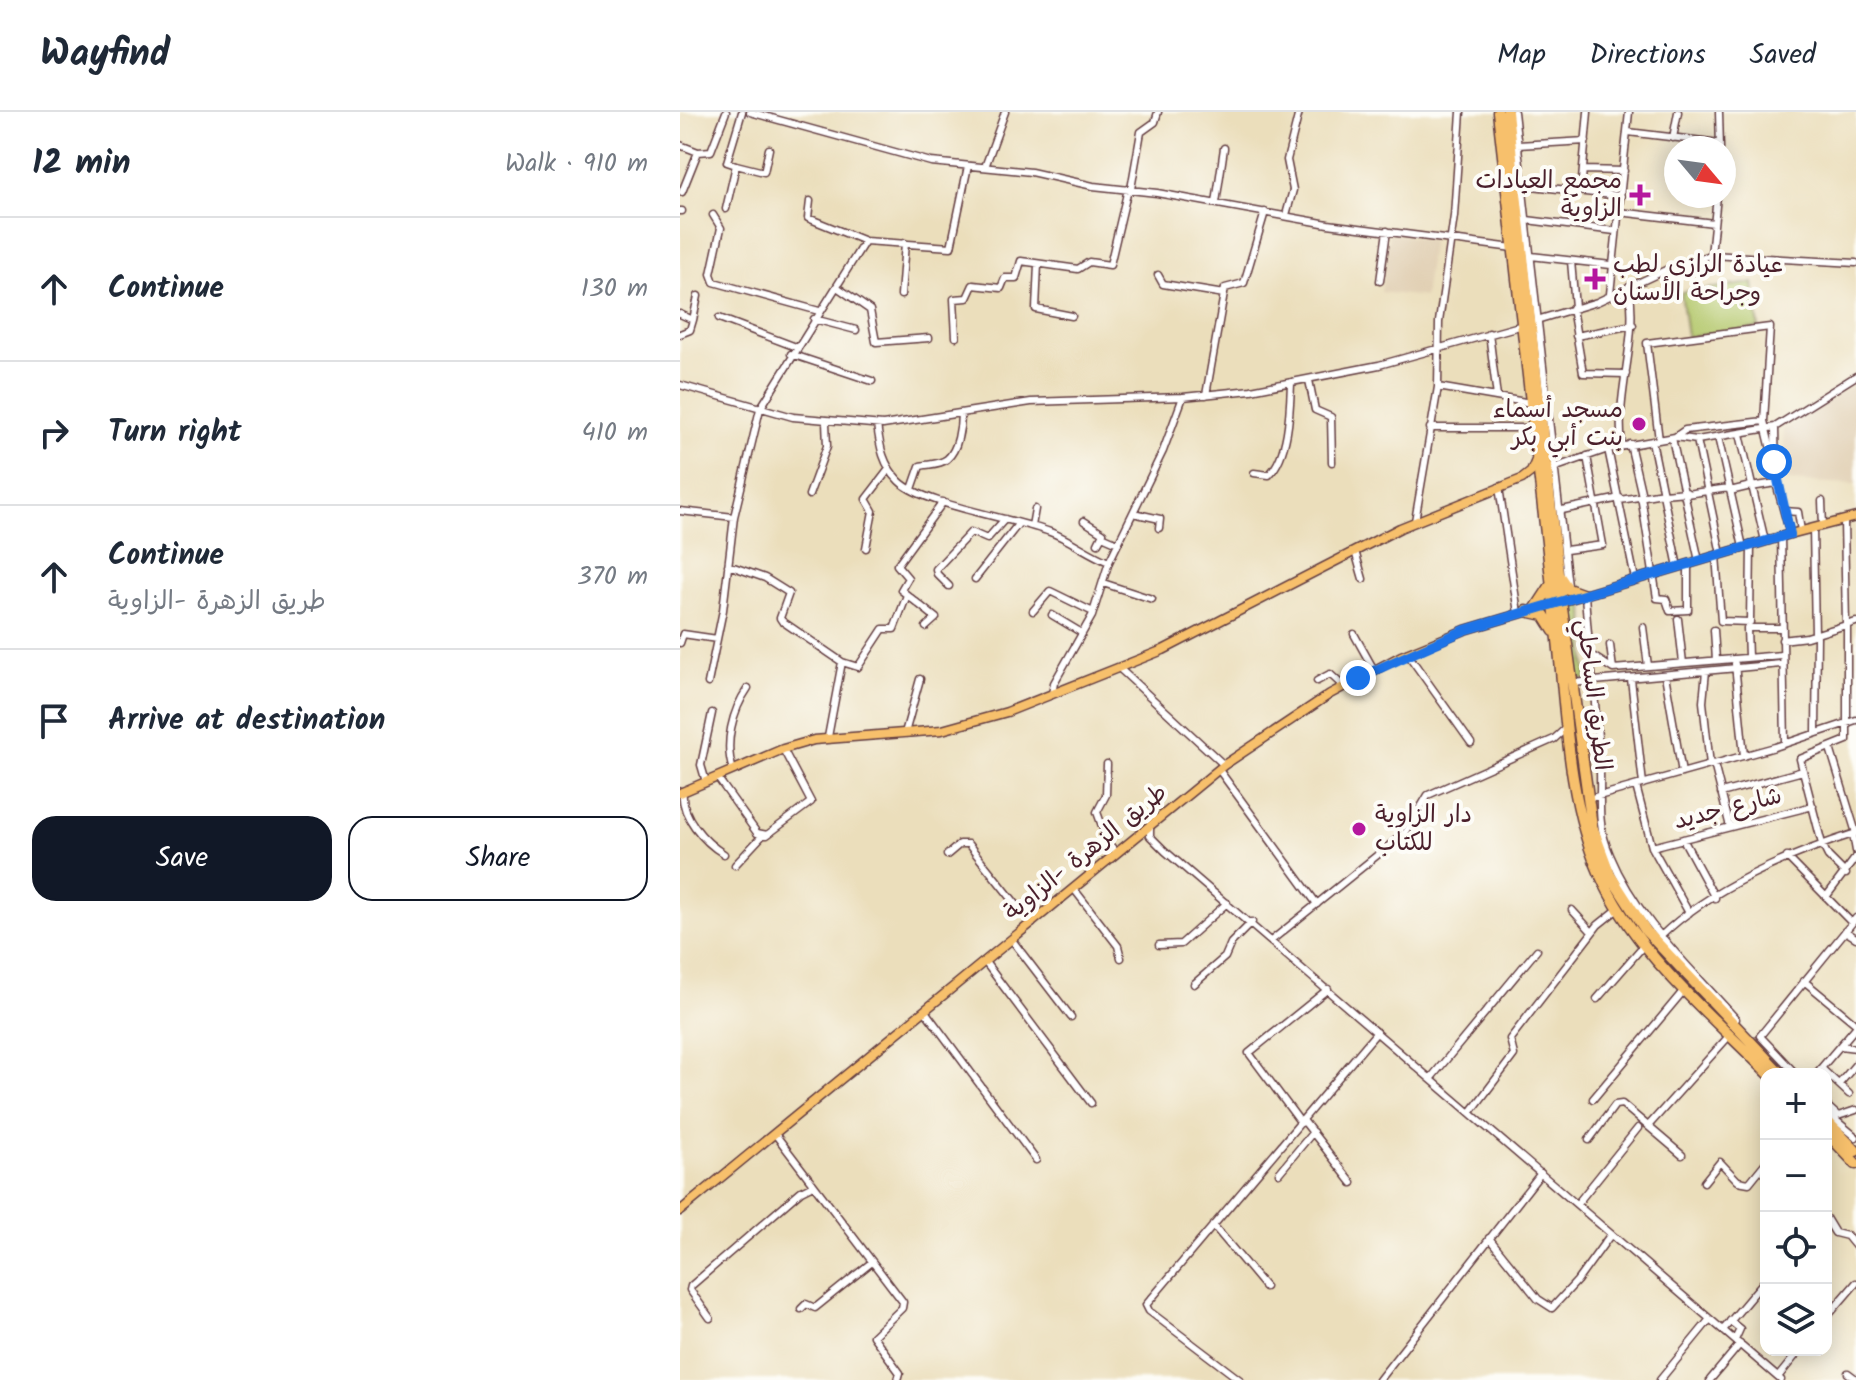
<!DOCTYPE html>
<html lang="en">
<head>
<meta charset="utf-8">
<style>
	body { margin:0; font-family:Kalam,"Playpen Sans Arabic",sans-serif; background:#f2f2f3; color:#1f2937 }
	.controls { position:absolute; right:24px; bottom:24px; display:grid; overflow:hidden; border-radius:16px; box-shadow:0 4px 20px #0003 }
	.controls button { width:72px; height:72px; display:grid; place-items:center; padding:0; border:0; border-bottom:2px solid #e0e1e3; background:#fff; color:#1f2937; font:40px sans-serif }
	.compass { position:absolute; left:984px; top:24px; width:72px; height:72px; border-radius:50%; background:#fff; box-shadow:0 4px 20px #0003; rotate:119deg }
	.stop { position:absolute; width:24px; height:24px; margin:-18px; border:6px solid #1a73e8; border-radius:50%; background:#fff }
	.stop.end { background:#1a73e8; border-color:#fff; box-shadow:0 2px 8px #0008 }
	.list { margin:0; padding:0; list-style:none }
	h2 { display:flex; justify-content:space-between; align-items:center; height:104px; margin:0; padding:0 32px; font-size:34px }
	h2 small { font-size:26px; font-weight:400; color:#747a83 }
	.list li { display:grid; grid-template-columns:52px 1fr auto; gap:24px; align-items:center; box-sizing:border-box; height:144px; padding:0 32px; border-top:2px solid #e0e1e3 }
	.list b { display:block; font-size:30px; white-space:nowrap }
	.list p { margin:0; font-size:26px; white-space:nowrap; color:#747a83 }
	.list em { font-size:26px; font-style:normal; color:#747a83 }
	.actions { display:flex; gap:16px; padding:24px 32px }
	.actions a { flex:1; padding:18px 0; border:2px solid #111827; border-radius:24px; text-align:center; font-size:28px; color:#111827 }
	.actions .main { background:#111827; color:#fff }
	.icon { flex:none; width:44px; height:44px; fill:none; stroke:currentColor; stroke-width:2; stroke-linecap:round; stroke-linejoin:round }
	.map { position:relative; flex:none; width:1176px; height:1268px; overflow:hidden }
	header { display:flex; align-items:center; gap:48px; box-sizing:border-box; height:112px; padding:0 40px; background:#fff; border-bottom:2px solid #e0e1e3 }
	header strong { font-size:38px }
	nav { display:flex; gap:44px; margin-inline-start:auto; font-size:28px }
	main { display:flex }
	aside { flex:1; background:#fff }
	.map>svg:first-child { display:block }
</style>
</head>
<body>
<header>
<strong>Wayfind</strong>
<nav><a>Map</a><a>Directions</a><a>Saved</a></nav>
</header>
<main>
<aside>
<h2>12 min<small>Walk · 910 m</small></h2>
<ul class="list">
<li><svg class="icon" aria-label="ahead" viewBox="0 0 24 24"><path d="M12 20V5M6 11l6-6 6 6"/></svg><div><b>Continue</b></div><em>130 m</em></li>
<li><svg class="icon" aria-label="right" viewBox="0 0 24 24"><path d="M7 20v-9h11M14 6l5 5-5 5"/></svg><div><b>Turn right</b></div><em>410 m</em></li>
<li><svg class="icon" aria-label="ahead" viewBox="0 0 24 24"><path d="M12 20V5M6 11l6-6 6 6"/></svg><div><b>Continue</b><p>طريق الزهرة -الزاوية</p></div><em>370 m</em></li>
<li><svg class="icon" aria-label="arrive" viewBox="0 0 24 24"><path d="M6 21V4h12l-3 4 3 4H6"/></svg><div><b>Arrive at destination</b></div></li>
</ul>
<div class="actions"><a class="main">Save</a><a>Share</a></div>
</aside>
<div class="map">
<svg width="1176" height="1268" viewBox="0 0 1176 1268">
	<defs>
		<pattern id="park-tufts" width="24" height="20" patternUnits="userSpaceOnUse" patternTransform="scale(2)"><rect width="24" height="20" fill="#b4c86c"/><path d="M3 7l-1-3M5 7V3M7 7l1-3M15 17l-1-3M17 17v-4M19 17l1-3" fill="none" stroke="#9cab5e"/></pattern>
	</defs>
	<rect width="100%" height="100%" fill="#fdfcf7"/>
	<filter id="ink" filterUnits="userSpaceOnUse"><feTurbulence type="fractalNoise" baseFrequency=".0125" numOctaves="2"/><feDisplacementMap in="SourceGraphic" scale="16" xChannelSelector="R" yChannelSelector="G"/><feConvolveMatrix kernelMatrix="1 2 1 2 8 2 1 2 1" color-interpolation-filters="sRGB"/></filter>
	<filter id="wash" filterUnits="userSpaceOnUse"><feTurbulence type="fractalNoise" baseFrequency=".006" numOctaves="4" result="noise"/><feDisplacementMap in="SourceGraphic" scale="32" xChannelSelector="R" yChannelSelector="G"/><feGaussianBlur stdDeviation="1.8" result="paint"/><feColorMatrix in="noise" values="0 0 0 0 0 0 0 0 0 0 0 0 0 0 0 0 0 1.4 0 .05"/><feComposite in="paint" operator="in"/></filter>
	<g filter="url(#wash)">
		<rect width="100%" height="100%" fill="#ebdebb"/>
		<path fill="#e0ceb1" d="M 709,122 L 752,127 L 744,185 L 701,180 Z
			M 1176,271 L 1176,372 L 1107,369 L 1103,317 Z"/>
		<path fill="url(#park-tufts)" stroke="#7f744c" stroke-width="2" d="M 900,490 L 904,491 L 906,567 L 896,568 L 885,496 Z"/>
		<path fill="#b4c86c" stroke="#7f744c" stroke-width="2" d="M 1073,171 L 1079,216 L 1007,225 L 1001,180 Z"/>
	</g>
	<g filter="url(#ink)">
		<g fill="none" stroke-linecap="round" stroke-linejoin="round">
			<g stroke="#623c41" stroke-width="9">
				<path id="minor" d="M 70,0 L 251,50 L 351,60 L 413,74 L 477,81 L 648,112 L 833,136
					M 834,0 L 888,474
					M 1039,0 L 1040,36
					M 948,20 L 1040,31
					M 993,26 L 998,0
					M 0,33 L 18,40 L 31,39 L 46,0
					M 838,33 L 906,29
					M 56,53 L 84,60 L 89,37
					M 305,55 L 325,0
					M 903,58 L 944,59
					M 843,73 L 941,84
					M 451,77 L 461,20 L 475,10 L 478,0
					M 901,79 L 908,0
					M 2,80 L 18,40
					M 130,89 L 128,106 L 185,129
					M 536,91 L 544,36
					M 46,97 L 56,53 L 47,50 L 62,0
					M 0,99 L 2,99
					M 939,100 L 1034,111
					M 33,103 L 41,116 L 31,162 L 34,170 L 139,199
					M 606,103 L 613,78 L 607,48 L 619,0
					M 847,108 L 935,119
					M 1031,143 L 1037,84
					M 851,144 L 931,153
					M 891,149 L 895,195
					M 358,152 L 356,197 L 392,204
					M 478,163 L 483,172 L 544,182
					M 700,169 L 707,119
					M 157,175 L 190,198 L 196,230 L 249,226
					M 930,182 L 949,0
					M 221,183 L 225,131
					M 892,196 L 903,261 L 946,262
					M 0,202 L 13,208 L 10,218 L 0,222
					M 39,206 L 116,235
					M 134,207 L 176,218
					M 860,207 L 917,190 L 988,157 L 1031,143 L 1176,151
					M 13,208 L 18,184
					M 809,221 L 817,285
					M 896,224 L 953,213
					M 276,225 L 274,187 L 287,186 L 293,173 L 321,176 L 325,166 L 336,166 L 341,149 L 398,157 L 409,150 L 430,153 L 448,77
					M 111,242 L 192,269
					M 629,268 L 635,298 L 651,305 L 652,350
					M 0,273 L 113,305 L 203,313 L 351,290 L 503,285 L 571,278 L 699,253 L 843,213
					M 758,275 L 851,291
					M 526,283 L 545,176 L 564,171 L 585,100
					M 197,313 C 200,335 203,353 219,369 C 243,393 334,406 370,420 C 390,427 408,442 429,450
					M 1095,315 L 1096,371 L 1110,422
					M 750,316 L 855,316
					M 1060,322 L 1085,429
					M 995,325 L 1017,328 L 1095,315 L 1176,264
					M 1038,325 L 1063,435
					M 992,326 L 1019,449
					M 979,328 L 967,231 L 1090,215 L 1084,309 L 1094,350
					M 1017,328 L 1041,442
					M 972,329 L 998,455
					M 950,332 L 962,384
					M 942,334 C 935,280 959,228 949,174
					M 928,337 L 955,467
					M 868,358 L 928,337 L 995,325 L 1005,318 L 1084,309
					M 574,361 L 589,363 C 609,343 610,298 611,271
					M 819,375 L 838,501
					M 1071,375 L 1096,371
					M 232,377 L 240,354 C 247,352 260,353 267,347 C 278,338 281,315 281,301
					M 1050,379 L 1071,374
					M 983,382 L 1006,380
					M 1006,382 L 1049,376
					M 129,383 L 147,334 L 146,310
					M 961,384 L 977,486 L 986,487 L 990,499 L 1008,498 L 1008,452
					M 940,388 L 983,381
					M 1142,389 L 1143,414
					M 882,398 L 940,386
					M 0,399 L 54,405
					M 1104,399 L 1118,400 L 1121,419
					M 453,401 L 480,407 L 479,416
					M 404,409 L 423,421 L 418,431 L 422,424 L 438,431
					M 735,409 L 758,275 L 759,210 L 774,104 L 781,0
					M 1164,409 L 1166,513
					M 352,414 L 355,397
					M 1133,416 L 1135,523
					M 1101,424 L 1105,631
					M 186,436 L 193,399 L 186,387 L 209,357
					M 886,438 L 923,433 L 907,344
					M 675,439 L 683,467
					M 1036,443 L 1041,509 L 1070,510 L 1071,433
					M 48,453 L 85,466 L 109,481 L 100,506 L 102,509 L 162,550 L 178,555 L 203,517 L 214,517 L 227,483
					M 295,467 L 339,411
					M 423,471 L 472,487
					M 269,474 L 257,462 L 256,457 L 291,420 L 307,427 L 325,407
					M 905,481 C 908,540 918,600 920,659 C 921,692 916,710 930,743 C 957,808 1010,855 1056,907
					M 353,499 L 370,479 L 413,500
					M 372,503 L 402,521
					M 998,507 L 1003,551
					M 246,515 L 256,506 L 221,478 L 228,466 L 217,453 L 263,390
					M 963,515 L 968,554
					M 1034,518 L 1036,548
					M 674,522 L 694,558
					M 1102,528 L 1127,525 L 1176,510
					M 0,531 L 3,522 L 37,527
					M 930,533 L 933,557
					M 727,541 L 791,631
					M 908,541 L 933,557 L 1102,543
					M 1068,545 L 1067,516 L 1103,516
					M 1055,552 L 1064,644
					M 439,556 L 544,653
					M 1026,559 L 1023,590 L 1030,653
					M 985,563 L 1002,661
					M 951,567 L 963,672
					M 637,569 L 650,562 L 663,574
					M 28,571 L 43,498 L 54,405 L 80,297 L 185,129 L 271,135 L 288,54
					M 892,571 L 1101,552
					M 372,582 L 374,571 L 412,504 L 429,450 L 483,339 L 503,285
					M 225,621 L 240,567
					M 1136,621 L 1137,522
					M 148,625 L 162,550
					M 1150,636 L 1176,721
					M 427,652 L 426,683 L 417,700 L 428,731 L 437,741
					M 1034,652 L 1050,715
					M 53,658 C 44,632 52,599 68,576
					M 539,658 L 637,792
					M 37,665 L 77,721 L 87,723 L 131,690 L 103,637
					M 26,670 L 21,653 L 32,601
					M 956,674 L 972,735 L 1009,801
					M 3,679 C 0,703 24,730 44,742
					M 1041,681 L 1123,659
					M 915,685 L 1095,635 L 1176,608
					M 470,714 L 470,724 L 485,739 L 1101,1268
					M 1173,722 L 1176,739
					M 1003,727 L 1035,786
					M 972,735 L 1133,694
					M 267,743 L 280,732 L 288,732 L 352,812
					M 1107,745 L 1172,811
					M 55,753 L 82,724
					M 1166,762 L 1148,744 L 1142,732 L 1120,647 L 1167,628 L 1167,513
					M 394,777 L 438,834 L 441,846
					M 1146,785 L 1176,745
					M 892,798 L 912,820
					M 1165,819 L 1176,826
					M 980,825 C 1030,776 1110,742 1176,721
					M 332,828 L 391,905
					M 592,828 L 726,720 L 748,683 L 874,627 L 885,617
					M 479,833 L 501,832 L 547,791
					M 305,850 L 411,991
					M 1124,869 L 1176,912
					M 514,872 L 545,845 L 551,831 L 572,810
					M 917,887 L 964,833
					M 245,899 L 356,1048
					M 1160,934 L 1176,936
					M 1141,956 L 1169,982
					M 1116,962 L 1080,924 L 1176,806
					M 1136,962 L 1176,915
					M 751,966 L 857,838
					M 1159,972 L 1176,952
					M 913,987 L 1005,877
					M 1146,993 L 1158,1004 L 1176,998
					M 791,1000 L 834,943 L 830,927 L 918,813 L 938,797
					M 1146,1000 L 1176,1025
					M 623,1008 L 672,1071
					M 621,1011 L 569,941 L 648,877
					M 969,1013 L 1050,923
					M 95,1022 L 223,1190 L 222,1196 L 193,1224 L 220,1261 L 218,1268
					M 909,1028 L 935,993 L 942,992 L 1002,1043
					M 599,1061 L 633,1020
					M 1024,1070 L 1040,1050 L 1058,1069 L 1069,1071 L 1086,1050
					M 897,1092 L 958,1016
					M 1146,1106 L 1155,1121 L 1167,1124 L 1176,1135
					M 533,1113 L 585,1175
					M 809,1126 L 858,1187 L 872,1196 L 897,1169 L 931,1122
					M 121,1197 L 126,1192 L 135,1196 L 192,1150
					M 30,1206 L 10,1178 L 11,1174 L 121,1079 L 133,1073
					M 1146,1206 L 1176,1171
					M 1050,1209 L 1060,1217 L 1055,1228
					M 1043,1218 L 1086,1167
					M 1168,1261 L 1176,1267
					M 1098,1265 L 1120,1238
					M 560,1268 L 469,1199 L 466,1193 L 697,920
					M 699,1268 L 861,1061
					M 980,1268 L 1030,1207
					M 1030,1268 L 1060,1232"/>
			</g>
			<g stroke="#623c41" stroke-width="11">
				<path id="major" d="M 0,681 L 103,637 L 134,628 L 262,618 L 327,600 L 483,538 L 720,416 L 842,367 L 851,360 L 856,348
					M 0,1099 L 544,653 L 650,582 L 721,544 L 785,518 L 1110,422 L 1176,405"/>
			</g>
			<g stroke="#623c41" stroke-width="13">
				<path id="highway" d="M 818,0 C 837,170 856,340 876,510 C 886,592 886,684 919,760 C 954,841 1029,901 1089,962
					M 827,0 L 881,489 L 912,714 L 930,763 L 966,819 L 1101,962
					M 880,465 L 888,477 L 902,482
					M 856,496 L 871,473
					M 846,499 L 864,503 L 874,519
					M 1146,1008 L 1176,1039
					M 1146,1020 L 1176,1052"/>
			</g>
			<use href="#minor" stroke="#fff" stroke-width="6"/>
			<use href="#major" stroke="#f7c06c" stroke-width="8"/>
			<use href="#highway" stroke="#f7c06c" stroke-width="10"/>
		</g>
	</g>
	<g fill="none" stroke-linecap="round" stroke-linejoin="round" filter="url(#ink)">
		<path stroke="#1a73e8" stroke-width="10" d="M 678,566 L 785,518 L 1110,422 L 1094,350"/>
	</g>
	<g fill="#b5179e" stroke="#fdfcf7" stroke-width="3">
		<path d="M956 71h8v8h8v8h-8v8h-8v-8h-8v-8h8z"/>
		<path d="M911 155h8v8h8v8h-8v8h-8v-8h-8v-8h8z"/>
		<circle cx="959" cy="312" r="8"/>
		<circle cx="679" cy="717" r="8"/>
	</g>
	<g text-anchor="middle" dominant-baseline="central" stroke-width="8" stroke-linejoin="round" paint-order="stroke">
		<g font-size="24" fill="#4a1f2b" stroke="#fdfcf7" text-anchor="end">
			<text x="942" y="69">مجمع العيادات<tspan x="942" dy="28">الزاوية</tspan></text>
			<text x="933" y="153" text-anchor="start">عيادة الرازي لطب<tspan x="933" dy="28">وجراحة الأسنان</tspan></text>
			<text x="943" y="298">مسجد أسماء<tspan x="943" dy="28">بنت أبي بكر</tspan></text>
			<text x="695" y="703" text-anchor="start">دار الزاوية<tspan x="695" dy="28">للكتاب</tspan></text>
		</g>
		<g font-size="24" fill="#4a1f2b" stroke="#fdfcf7">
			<text transform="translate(913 583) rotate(83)">الطريق الساحلي</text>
			<text transform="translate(1048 697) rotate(-14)">شارع جديد</text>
			<text transform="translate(406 741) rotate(-39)">طريق الزهرة -الزاوية</text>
		</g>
	</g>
</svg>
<div class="controls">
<button>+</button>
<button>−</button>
<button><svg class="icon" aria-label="locate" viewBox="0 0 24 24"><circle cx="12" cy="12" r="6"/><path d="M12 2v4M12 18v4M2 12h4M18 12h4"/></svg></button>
<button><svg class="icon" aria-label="layers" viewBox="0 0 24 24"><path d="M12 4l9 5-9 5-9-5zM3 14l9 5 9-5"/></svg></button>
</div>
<svg class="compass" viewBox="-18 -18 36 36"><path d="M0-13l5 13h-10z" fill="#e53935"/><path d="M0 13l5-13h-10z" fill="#747a83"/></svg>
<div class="stop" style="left:1094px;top:350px"></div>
<div class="stop end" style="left:678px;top:566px"></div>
</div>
</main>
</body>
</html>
